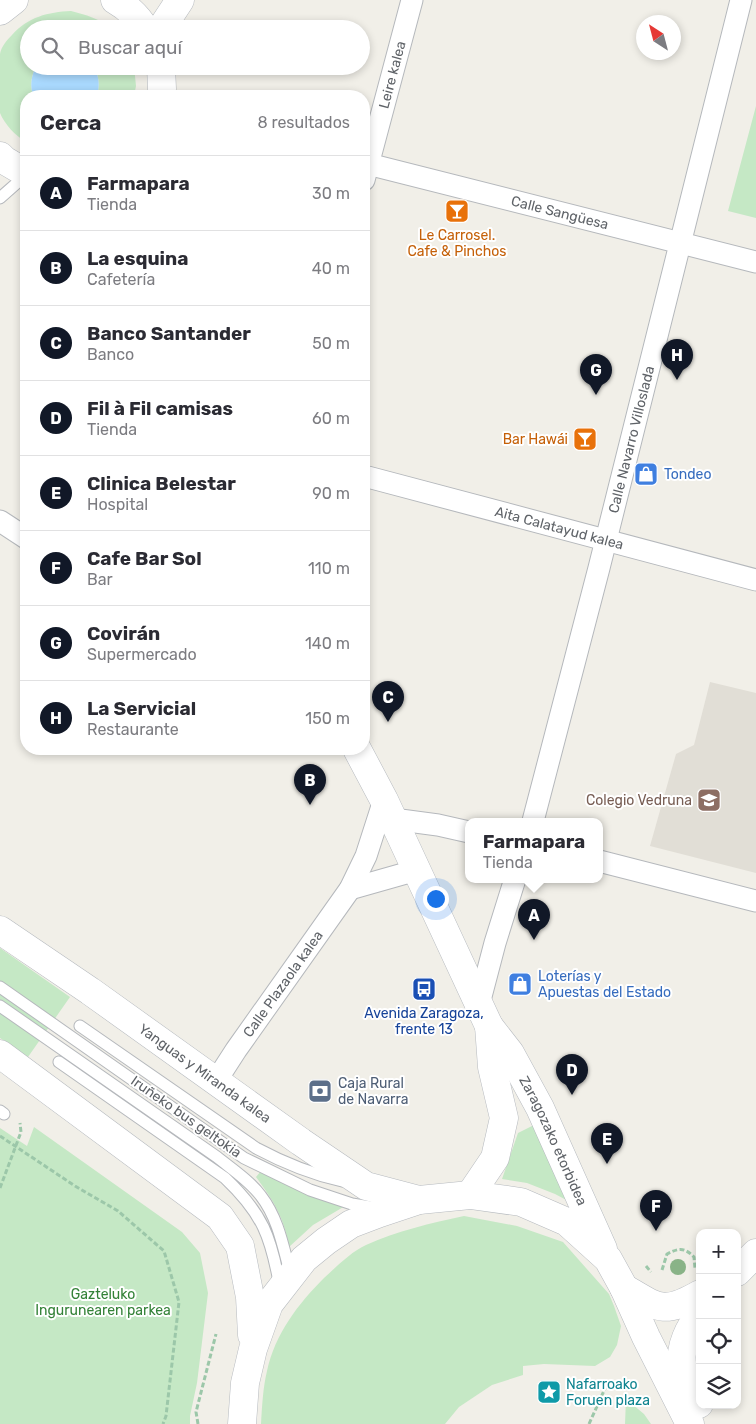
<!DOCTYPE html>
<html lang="es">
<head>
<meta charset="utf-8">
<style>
	body { margin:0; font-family:Rubik,sans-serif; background:#f7f7f7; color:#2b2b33 }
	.controls { position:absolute; right:15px; bottom:15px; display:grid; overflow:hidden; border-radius:10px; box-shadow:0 2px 8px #0003 }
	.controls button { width:45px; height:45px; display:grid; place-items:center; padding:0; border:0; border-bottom:1px solid #e1e1e2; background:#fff; color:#2b2b33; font:25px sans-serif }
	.compass { position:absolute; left:636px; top:15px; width:45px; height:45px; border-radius:50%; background:#fff; box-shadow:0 2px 8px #0003; rotate:324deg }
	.you { position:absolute; left:435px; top:898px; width:18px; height:18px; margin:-12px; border:4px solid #fff; border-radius:50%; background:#1a73e8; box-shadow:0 0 0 8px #1a73e833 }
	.badge { display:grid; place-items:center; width:32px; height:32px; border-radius:50%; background:#111827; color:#fff; font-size:16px; font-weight:700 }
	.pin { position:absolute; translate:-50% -41px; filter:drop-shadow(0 1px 2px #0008) }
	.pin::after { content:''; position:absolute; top:26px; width:18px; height:15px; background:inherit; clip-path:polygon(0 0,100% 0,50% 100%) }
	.popup { position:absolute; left:465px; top:818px; width:138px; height:65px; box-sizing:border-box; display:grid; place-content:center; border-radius:10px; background:#fff; filter:drop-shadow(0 1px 4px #0005); font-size:16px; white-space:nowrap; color:#7c7c81 }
	.popup b { font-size:19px; color:#2b2b33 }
	.popup::after { content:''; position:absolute; left:50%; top:100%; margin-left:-10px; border:10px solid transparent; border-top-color:#fff }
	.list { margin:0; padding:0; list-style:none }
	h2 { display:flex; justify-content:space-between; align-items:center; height:65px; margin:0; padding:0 20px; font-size:21px }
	h2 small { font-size:16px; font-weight:400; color:#7c7c81 }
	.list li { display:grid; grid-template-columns:32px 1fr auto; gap:15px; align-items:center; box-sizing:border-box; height:75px; padding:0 20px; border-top:1px solid #e1e1e2 }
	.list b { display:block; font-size:19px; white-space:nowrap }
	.list p { margin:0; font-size:16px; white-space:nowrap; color:#7c7c81 }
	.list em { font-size:16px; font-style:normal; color:#7c7c81 }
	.icon { flex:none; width:28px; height:28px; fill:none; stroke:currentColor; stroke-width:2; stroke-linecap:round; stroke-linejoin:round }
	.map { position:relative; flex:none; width:756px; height:1424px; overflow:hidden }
	.search { position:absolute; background:#fff; box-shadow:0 2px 8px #0003; left:20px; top:20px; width:350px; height:55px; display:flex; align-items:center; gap:12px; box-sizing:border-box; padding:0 18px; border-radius:28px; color:#7c7c81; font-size:19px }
	.panel { position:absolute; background:#fff; box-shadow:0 2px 8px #0003; left:20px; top:90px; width:350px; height:665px; border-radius:20px }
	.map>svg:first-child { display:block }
</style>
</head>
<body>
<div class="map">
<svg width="756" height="1424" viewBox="0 0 756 1424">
	<rect width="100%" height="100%" fill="#f1efe8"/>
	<path fill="#e1ded6" d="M 710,682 L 756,693 L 756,873 L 650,846 L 676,754 L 694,745 Z"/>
	<path fill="#c5e8c5" d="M 71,11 C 86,15 99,18 111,29 L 29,29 L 29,66 L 36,66 C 31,77 30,85 33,96 L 26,96 L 26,142 C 15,135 5,125 0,113 C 0,94 0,73 0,54 C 1,47 7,40 12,35 C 28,17 48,12 71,11 Z
		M 94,66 L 134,66 L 136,86 L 134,96 L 97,96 C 100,85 99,77 94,66 Z
		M 756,106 L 756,218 L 728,211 Z
		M 0,948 L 70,997 L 28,1057 L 0,1038 Z
		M 534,1125 L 572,1203 L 555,1194 L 527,1183 L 502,1179 L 518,1133 Z
		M 34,1127 L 182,1232 L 200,1253 L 208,1293 L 197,1383 L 190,1416 L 190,1424 L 0,1424 L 0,1128 L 27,1146 Z
		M 261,1171 L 345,1206 L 313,1225 L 289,1247 C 284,1217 273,1200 256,1177 Z
		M 464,1216 L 517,1226 L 563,1242 L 609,1294 L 614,1306 L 621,1326 L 617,1345 L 610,1357 L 595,1366 L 544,1364 L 523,1366 L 523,1375 L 492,1385 L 459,1407 L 445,1424 L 261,1424 C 262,1407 263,1387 267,1371 C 275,1334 298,1304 324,1278 C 335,1268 352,1251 366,1245 C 397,1231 431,1223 464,1216 Z
		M 626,1399 L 644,1414 L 651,1424 L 625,1424 Z"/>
	<path fill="#aadaff" d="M 36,66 L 94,66 C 99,77 100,85 97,96 L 33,96 C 30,85 31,77 36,66 Z"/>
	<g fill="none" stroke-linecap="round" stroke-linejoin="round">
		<g stroke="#b5b8bc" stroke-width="13">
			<path id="lane" d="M 0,198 L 26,175
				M 0,987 L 244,1158 L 310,1190 L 352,1204 L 376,1208
				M 0,1006 L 217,1157 C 232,1169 250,1181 261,1196 C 278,1218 283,1246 290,1272
				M 80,1026 L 256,1148 C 284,1163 311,1174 342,1181
				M 59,1062 L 225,1178 C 263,1214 271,1237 280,1287
				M 0,1111 L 4,1114"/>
		</g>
		<g stroke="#b5b8bc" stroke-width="23">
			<g id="street">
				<path id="s1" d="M 364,163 L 756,262"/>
				<path id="s2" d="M 364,180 L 412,0"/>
				<path id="s3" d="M 364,476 L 756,580"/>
				<path d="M 0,521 L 26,538"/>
				<path d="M 393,819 L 438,825 L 469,832"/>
				<path id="s4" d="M 533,821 L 599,568 L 741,0"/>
				<path d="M 599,861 L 756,901"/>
				<path d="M 350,889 L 417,870"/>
				<path d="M 479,1004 L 495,943 L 515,879"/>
				<path id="s5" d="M 216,1081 L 236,1050 L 350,889 L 366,856 L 384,800"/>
			</g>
		</g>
		<g stroke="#b6babf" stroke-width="29">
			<g id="secondary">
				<path d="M 115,0 C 127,7 138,17 145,29"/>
				<path d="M 0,11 L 14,0"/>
				<path d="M 161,29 L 180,0"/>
				<path d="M 161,96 L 162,89 L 161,66"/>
				<path d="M 0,156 L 4,160 L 26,173"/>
				<path id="s6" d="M 357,749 L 384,800 L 489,1026 L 510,1053 L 540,1108 L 603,1249"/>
				<path id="s7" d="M 0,930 L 90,991 L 301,1142 L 366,1186 L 419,1200"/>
				<path d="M 0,1054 L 220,1217 L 240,1246 L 250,1297 L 252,1335"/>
				<path d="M 470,1195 L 495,1158 L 504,1118 L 492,1067 L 489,1026"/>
				<path d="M 737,1272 L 756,1253"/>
				<path d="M 624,1288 C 658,1308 663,1315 700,1294"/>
				<path d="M 699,1404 C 693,1392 684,1377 682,1363 C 680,1347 689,1327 700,1315"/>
				<path d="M 242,1424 L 245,1383 L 253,1349 L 269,1304 L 304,1259 L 326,1241 L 351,1224 L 380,1213 L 419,1200 L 470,1195 L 521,1202 L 567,1222 L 608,1259 L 624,1288 L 646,1337 L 690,1424"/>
			</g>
		</g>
		<path stroke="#9cc7a9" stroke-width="3" stroke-dasharray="5 2.5" stroke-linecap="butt" d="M 0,1136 L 75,1186 L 118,1211 L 164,1251 L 179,1302 L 166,1416 L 163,1424
			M 0,1188 L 21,1132 L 20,1123
			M 646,1266 L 651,1272
			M 662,1270 L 667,1254 C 679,1248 684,1247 694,1257 L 695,1268
			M 198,1424 L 196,1412 L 216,1334
			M 589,1424 L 607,1384"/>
		<use href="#lane" stroke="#fff" stroke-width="11"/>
		<use href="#street" stroke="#fff" stroke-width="21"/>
		<use href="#secondary" stroke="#fff" stroke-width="28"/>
	</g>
	<circle fill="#89b387" cx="678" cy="1267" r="8"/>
	<defs>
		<g id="bar-square" transform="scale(1.25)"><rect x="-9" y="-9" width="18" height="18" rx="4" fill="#e8710a" stroke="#fff"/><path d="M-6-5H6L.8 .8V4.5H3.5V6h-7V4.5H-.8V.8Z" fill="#fff"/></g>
		<g id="shop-square" transform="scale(1.25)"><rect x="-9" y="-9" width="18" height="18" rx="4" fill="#3f7fe0" stroke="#fff"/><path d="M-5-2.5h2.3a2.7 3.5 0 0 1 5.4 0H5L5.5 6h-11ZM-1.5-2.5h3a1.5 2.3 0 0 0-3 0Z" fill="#fff"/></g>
		<g id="school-square" transform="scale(1.25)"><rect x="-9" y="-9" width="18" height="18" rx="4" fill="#8d6e63" stroke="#fff"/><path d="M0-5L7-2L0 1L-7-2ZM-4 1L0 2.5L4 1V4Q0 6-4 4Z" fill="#fff"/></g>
		<g id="bus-square" transform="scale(1.25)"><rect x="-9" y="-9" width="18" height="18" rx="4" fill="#1a4fb4" stroke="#fff"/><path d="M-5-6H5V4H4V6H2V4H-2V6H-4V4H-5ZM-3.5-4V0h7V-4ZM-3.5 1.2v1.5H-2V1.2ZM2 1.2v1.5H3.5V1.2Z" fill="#fff"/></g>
		<g id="bank-square" transform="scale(1.25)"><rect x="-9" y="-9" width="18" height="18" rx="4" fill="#5c6f8a" stroke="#fff"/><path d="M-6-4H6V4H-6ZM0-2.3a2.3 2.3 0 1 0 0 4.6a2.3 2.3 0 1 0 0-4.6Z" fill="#fff"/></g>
		<g id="sight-square" transform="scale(1.25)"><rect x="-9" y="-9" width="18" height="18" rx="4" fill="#0f9aa8" stroke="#fff"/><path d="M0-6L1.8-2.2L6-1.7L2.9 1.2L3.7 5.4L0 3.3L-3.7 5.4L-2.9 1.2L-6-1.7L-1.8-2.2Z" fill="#fff"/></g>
	</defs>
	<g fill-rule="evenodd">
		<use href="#bar-square" x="457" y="211"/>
		<use href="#bar-square" x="585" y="439"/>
		<use href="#shop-square" x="646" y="474"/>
		<use href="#school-square" x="709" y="800"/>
		<use href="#shop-square" x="520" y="984"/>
		<use href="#bus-square" x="424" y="989"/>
		<use href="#bank-square" x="320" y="1091"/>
		<use href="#sight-square" x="549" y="1392"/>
	</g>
	<g text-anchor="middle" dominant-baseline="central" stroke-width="4" stroke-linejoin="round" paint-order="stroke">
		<g font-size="14" fill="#5f6368" stroke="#fff">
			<text stroke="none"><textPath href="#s2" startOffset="109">Leire kalea</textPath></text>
			<text stroke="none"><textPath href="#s1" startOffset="202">Calle Sangüesa</textPath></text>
			<text stroke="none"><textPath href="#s4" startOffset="394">Calle Navarro Villoslada</textPath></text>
			<text stroke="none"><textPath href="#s3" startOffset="202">Aita Calatayud kalea</textPath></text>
			<text stroke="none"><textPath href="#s5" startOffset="118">Calle Plazaola kalea</textPath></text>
			<text stroke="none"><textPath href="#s7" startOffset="250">Yanguas y Miranda kalea</textPath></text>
			<text transform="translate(186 1117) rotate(35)">Iruñeko bus geltokia</text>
			<text stroke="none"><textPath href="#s6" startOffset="439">Zaragozako etorbidea</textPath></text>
		</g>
		<g font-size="14" fill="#c56008" stroke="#fff">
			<text x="457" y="235">Le Carrosel.<tspan x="457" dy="16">Cafe &amp; Pinchos</tspan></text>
			<text x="568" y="439" text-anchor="end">Bar Hawái</text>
		</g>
		<g font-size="14" fill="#366cbe" stroke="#fff" text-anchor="start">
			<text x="664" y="474">Tondeo</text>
			<text x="538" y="976">Loterías y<tspan x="538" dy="16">Apuestas del Estado</tspan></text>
		</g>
		<g font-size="14" fill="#785e54" stroke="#fff" text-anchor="end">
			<text x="692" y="800">Colegio Vedruna</text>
		</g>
		<g font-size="14" fill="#164399" stroke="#fff">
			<text x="424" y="1013">Avenida Zaragoza,<tspan x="424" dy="16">frente 13</tspan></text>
		</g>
		<g font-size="14" fill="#4e5e75" stroke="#fff" text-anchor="start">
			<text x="338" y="1083">Caja Rural<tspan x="338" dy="16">de Navarra</tspan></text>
		</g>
		<g font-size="14" fill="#348238" stroke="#fff">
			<text x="103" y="1294">Gazteluko<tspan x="103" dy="16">Ingurunearen parkea</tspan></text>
		</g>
		<g font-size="14" fill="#0d838f" stroke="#fff" text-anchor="start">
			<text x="566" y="1384">Nafarroako<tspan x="566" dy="16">Foruen plaza</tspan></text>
		</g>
	</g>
</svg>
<div class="controls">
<button>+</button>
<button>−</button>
<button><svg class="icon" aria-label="locate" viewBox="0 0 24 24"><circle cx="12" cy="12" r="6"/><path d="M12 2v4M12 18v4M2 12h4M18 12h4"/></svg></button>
<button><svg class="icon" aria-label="layers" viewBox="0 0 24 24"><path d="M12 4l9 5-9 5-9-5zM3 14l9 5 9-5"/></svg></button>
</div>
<svg class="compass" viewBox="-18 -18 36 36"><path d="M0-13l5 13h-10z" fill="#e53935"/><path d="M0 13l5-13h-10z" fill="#7c7c81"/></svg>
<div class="you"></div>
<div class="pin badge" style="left:534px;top:940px">A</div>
<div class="popup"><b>Farmapara</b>Tienda</div>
<div class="pin badge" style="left:310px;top:805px">B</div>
<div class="pin badge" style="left:388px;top:722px">C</div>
<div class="pin badge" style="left:572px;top:1095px">D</div>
<div class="pin badge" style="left:607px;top:1164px">E</div>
<div class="pin badge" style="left:656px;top:1231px">F</div>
<div class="pin badge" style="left:596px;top:395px">G</div>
<div class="pin badge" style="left:677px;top:380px">H</div>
<div class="search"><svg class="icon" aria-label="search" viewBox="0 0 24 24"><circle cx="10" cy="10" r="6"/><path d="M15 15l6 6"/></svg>Buscar aquí</div>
<section class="panel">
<h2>Cerca<small>8 resultados</small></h2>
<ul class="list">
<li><span class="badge">A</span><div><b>Farmapara</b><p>Tienda</p></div><em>30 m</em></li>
<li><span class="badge">B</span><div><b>La esquina</b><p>Cafetería</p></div><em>40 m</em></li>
<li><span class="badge">C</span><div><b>Banco Santander</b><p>Banco</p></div><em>50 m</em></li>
<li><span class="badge">D</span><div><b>Fil à Fil camisas</b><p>Tienda</p></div><em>60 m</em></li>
<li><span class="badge">E</span><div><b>Clinica Belestar</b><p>Hospital</p></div><em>90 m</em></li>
<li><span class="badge">F</span><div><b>Cafe Bar Sol</b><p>Bar</p></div><em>110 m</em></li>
<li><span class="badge">G</span><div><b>Covirán</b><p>Supermercado</p></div><em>140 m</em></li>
<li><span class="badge">H</span><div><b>La Servicial</b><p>Restaurante</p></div><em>150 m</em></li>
</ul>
</section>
</div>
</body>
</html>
